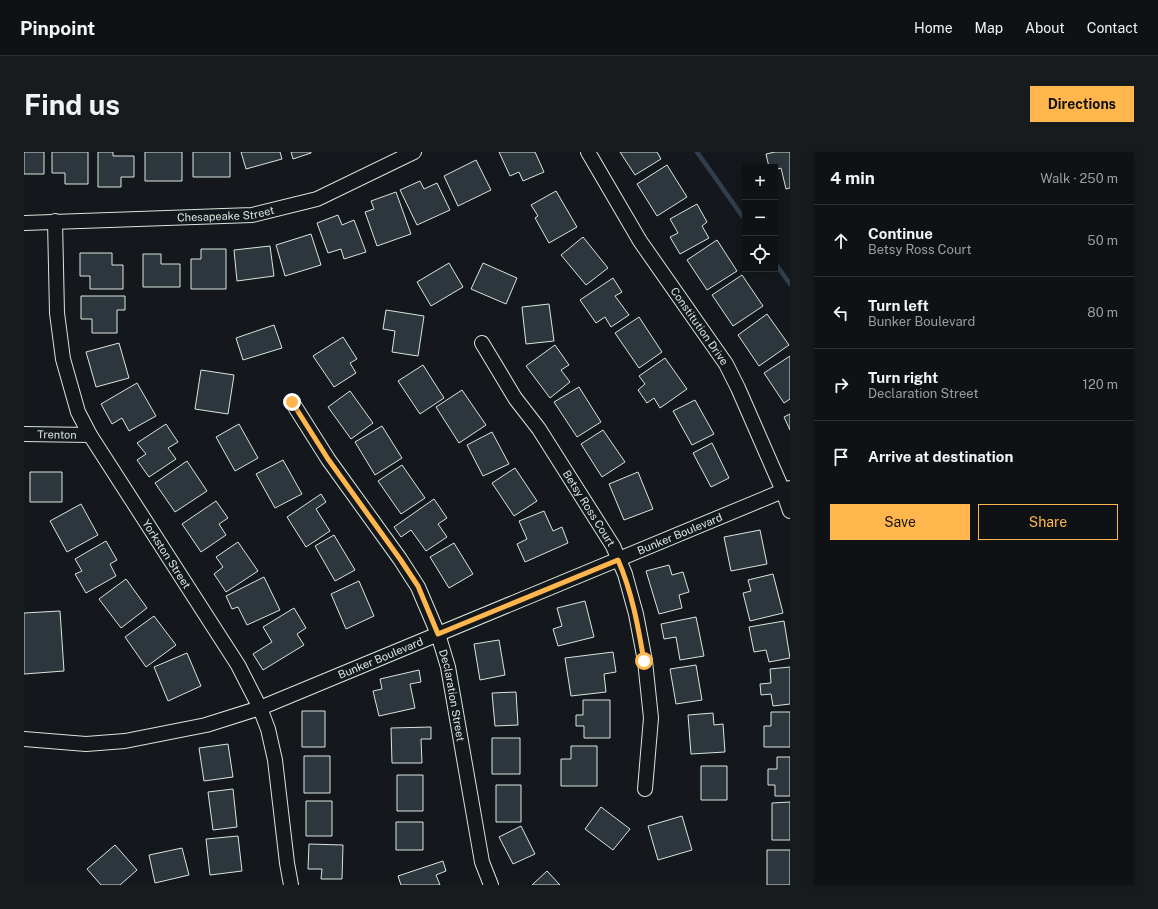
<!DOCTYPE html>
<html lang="en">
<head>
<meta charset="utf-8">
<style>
	body { margin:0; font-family:"Public Sans",sans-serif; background:#181b1e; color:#f1f3f6 }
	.controls { position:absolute; right:12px; top:12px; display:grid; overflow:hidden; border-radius:0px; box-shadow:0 2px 10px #0003 }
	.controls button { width:36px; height:36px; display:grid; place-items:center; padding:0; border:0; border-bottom:1px solid #2f3234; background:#0f1215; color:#f1f3f6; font:20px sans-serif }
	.stop { position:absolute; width:12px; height:12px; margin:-9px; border:3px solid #ffb74d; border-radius:50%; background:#fff }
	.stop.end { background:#ffb74d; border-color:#fff; box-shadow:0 1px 4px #0008 }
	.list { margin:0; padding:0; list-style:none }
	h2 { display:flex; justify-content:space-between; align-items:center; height:52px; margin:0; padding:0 16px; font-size:17px }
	h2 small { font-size:13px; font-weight:400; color:#9b9ea0 }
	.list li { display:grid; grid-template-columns:26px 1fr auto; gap:12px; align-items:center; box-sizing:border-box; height:72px; padding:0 16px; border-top:1px solid #2f3234 }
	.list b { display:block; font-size:15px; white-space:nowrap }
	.list p { margin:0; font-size:13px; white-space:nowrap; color:#9b9ea0 }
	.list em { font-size:13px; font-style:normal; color:#9b9ea0 }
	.actions { display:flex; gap:8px; padding:12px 16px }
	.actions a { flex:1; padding:9px 0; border:1px solid #ffb74d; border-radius:0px; text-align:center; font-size:14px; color:#ffb74d }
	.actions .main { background:#ffb74d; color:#111 }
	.icon { flex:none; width:22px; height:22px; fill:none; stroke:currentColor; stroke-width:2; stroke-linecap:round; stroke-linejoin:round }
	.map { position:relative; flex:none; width:766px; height:733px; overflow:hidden; border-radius:0px }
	header { display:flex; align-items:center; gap:24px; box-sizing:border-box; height:56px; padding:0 20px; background:#0f1215; border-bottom:1px solid #2f3234 }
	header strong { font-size:19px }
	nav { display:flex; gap:22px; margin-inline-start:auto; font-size:14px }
	.intro { display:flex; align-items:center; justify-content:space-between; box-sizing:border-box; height:96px; padding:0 24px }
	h1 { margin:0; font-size:28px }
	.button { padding:10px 18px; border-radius:0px; background:#ffb74d; color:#111; font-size:14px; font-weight:700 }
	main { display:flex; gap:24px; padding:0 24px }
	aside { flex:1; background:#0f1215; border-radius:0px; box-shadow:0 2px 10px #0003 }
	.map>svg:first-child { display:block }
</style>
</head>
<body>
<header>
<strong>Pinpoint</strong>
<nav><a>Home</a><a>Map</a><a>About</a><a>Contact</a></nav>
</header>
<div class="intro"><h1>Find us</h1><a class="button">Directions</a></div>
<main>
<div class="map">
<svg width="766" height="733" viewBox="0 0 766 733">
	<rect width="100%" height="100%" fill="#14181c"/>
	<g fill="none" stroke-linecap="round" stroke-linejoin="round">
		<path stroke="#2f3f4d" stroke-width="4.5" d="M 673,0 L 721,68
			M 751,111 L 766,132"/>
	</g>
	<path fill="#2c363c" stroke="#d8e6dc" d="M 0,0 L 20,0 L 20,22 L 0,22 Z
		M 28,0 L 64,0 L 64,32 L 41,32 L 41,21 L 28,21 Z
		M 74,0 L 89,0 L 89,4 L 110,4 L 110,25 L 97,25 L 97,35 L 74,35 Z
		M 121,0 L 158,0 L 158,29 L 121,29 Z
		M 169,0 L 206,0 L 206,25 L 169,25 Z
		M 217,0 L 256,0 L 258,7 L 222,17 Z
		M 267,0 L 287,0 L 287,1 L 269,7 Z
		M 475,0 L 511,0 L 520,20 L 499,29 L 495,20 L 486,24 Z
		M 596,0 L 633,0 L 637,7 L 611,23 Z
		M 751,0 L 766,0 L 766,36 L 762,37 L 757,16 L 751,18 L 751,15 L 745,15 L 742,2 Z
		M 452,8 L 467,38 L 434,54 L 420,24 Z
		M 643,13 L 663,45 L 633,64 L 613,32 Z
		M 396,29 L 400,37 L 413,31 L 426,58 L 393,73 L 376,38 Z
		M 532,39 L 553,75 L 525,91 L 511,66 L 514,64 L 507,53 Z
		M 372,40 L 387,82 L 353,94 L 341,60 L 350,57 L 347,49 Z
		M 673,52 L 683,70 L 678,74 L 685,86 L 656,102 L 646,85 L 654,81 L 646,67 Z
		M 314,63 L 318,73 L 330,68 L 342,100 L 320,107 L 317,97 L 304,101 L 293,71 Z
		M 287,82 L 297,113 L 261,124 L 252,93 Z
		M 559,85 L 584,116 L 562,133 L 537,103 Z
		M 693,88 L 713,119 L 683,138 L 663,108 Z
		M 246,94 L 250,124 L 213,129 L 210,98 Z
		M 177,97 L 202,97 L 202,137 L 167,137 L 167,107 L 177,107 Z
		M 56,101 L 88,101 L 88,113 L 99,113 L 99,137 L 66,137 L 66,124 L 56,124 Z
		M 119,102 L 137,102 L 137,112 L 156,112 L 156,135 L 119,135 Z
		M 425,111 L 439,135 L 407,154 L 393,130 Z
		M 459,111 L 493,126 L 482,152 L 447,137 Z
		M 718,123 L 739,154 L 709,174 L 688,143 Z
		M 589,126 L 598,140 L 591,144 L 605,163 L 587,175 L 581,165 L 572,171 L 556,148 Z
		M 57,144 L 101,144 L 101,158 L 93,158 L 93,181 L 68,181 L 68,167 L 57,167 Z
		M 525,152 L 530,189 L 502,192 L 498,155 Z
		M 362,158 L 400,164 L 394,204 L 368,200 L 371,179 L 359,177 Z
		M 743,162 L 765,193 L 735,214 L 714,183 Z
		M 615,165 L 638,200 L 615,216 L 591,181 Z
		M 250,173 L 258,196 L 219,208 L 212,186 Z
		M 319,185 L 333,207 L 326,211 L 332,221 L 310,235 L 289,204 Z
		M 95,191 L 105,226 L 72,235 L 62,200 Z
		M 531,193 L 545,213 L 537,218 L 546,230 L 526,246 L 502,214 Z
		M 766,204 L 766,247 L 760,251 L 740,221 Z
		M 641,206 L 663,237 L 636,256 L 630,246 L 623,251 L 614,238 L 621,232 L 615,224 Z
		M 399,213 L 420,246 L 396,262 L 374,229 Z
		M 177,218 L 210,223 L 204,262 L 171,257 Z
		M 113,231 L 132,264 L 105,279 L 98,266 L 88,272 L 77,252 Z
		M 555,235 L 577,270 L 553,285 L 530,250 Z
		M 438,238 L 462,273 L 435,291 L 412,255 Z
		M 326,239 L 349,271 L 327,287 L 304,255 Z
		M 671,248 L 690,282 L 668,293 L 649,259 Z
		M 766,262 L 766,278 L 760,265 Z
		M 142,272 L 154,290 L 144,296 L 152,307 L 125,325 L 113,308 L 122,302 L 113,291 Z
		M 215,272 L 234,306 L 211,319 L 192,285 Z
		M 358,274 L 378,306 L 351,323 L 331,290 Z
		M 579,278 L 601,310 L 578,325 L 557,292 Z
		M 468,280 L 485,312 L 459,324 L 443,293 Z
		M 688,291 L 705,326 L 687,335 L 669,301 Z
		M 259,308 L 278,342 L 251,356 L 232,322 Z
		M 163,309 L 183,339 L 151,360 L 131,331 Z
		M 378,313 L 401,346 L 377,362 L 354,329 Z
		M 491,316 L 513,349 L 490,364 L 468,331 Z
		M 6,320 L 38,320 L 38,350 L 6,350 Z
		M 614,320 L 629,357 L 600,368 L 585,332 Z
		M 297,342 L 302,350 L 292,357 L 306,379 L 282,395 L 263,365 Z
		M 410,347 L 423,366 L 414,372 L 423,385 L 402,399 L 387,378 L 377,385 L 370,375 Z
		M 192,349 L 204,366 L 195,372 L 202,383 L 177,400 L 158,372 Z
		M 57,352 L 74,383 L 43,400 L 26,369 Z
		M 520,359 L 529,379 L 538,375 L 544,391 L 501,410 L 493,392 L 503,387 L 495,369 Z
		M 736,378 L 743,412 L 707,419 L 700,385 Z
		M 310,383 L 331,418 L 311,429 L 291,394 Z
		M 82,389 L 93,408 L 86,412 L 92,424 L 62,441 L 51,422 L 58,419 L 51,407 Z
		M 214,390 L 234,419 L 202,440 L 190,422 L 199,415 L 192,405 Z
		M 430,391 L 449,422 L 425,436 L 406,405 Z
		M 645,413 L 648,423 L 659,420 L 665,440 L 655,443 L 658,456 L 635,462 L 622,419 Z
		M 749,422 L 759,461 L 726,469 L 719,441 L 727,439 L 724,428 Z
		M 240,425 L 256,458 L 223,473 L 214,455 L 208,457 L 202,444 Z
		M 102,427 L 123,456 L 97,476 L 75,447 Z
		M 335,429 L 350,464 L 322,477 L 307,442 Z
		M 561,449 L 570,485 L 534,494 L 529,477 L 538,474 L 533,456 Z
		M 270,456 L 282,476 L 273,482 L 280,493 L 239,518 L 229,502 L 248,490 L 239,475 Z
		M 36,459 L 40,519 L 0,522 L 0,461 Z
		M 130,464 L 152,493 L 122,515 L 101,485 Z
		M 672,465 L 680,504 L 656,508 L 652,485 L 640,487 L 637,472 Z
		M 760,469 L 766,506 L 745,510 L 742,498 L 730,500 L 725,475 Z
		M 475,488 L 481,523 L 456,528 L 450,492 Z
		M 589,500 L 592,520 L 580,522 L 582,540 L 547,544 L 541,506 Z
		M 163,501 L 177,534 L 144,549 L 130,515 Z
		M 672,513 L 678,548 L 652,552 L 646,517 Z
		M 766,515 L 766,552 L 749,554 L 747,542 L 737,543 L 736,532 L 747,531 L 746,517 Z
		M 395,518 L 397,530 L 386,532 L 391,556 L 355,564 L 349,539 L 358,537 L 356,527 Z
		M 492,540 L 494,573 L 471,574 L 468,541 Z
		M 559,548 L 586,548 L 586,586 L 560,586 L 560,574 L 552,574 L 552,563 L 559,563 Z
		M 278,559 L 301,559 L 301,595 L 278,595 Z
		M 747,560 L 766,560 L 766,595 L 740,595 L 740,574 L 747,574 Z
		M 689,561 L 690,573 L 699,572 L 701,600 L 667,602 L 664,563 Z
		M 407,575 L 407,587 L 397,587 L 398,611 L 368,611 L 367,576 Z
		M 468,586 L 496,586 L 496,622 L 468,622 Z
		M 204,592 L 209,625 L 180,629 L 175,596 Z
		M 547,594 L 573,594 L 573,634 L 537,634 L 537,607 L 547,607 Z
		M 280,604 L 306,604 L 306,641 L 280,641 Z
		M 753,605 L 766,605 L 766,644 L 751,644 L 751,633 L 744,633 L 744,617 L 753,617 Z
		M 677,614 L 703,614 L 703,648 L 677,648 Z
		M 373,623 L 399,623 L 399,659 L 373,659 Z
		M 472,633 L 497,633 L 497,670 L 472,670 Z
		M 209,637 L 213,675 L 189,678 L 184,640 Z
		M 282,649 L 308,649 L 308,684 L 282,684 Z
		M 766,650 L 766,688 L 748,688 L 748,651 Z
		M 577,655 L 606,677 L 589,698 L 561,677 Z
		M 658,664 L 668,698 L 634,708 L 624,674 Z
		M 372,670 L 399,670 L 399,698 L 372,698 Z
		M 497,674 L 511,702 L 489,712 L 475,685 Z
		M 214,684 L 218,719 L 186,723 L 182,687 Z
		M 285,692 L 319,693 L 318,727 L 297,727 L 298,717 L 284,717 Z
		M 91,693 L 113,718 L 96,733 L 77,733 L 63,717 Z
		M 158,696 L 165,723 L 131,731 L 125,703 Z
		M 743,698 L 766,698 L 766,733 L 743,733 Z
		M 419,709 L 422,719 L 412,723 L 416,733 L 377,733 L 374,724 Z
		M 523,719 L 536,733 L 508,733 Z"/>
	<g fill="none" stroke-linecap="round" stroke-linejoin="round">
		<g stroke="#d8e6dc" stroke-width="16">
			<g id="street">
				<path id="s1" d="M 564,0 L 616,89 L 702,212 L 714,236 L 759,339 L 766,359"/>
				<path id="s2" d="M 31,69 L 33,161 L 39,207 L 54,260 L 66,283 L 214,513 L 236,556 L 244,577 L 251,608 L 263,711 L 267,733"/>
				<path id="s3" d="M 0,71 L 228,63 L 293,47 L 390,0"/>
				<path id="s4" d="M 458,191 L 491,246 L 515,277 L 589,394 L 601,422 L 612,462 L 621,509 L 627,566 L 621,637"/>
				<path id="s5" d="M 268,250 L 304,307 L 376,407 L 394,435 L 414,482 L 424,515 L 431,555 L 458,710 L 467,733"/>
				<path id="s6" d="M 0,282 L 66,283"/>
				<path id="s7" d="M 0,587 L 62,592 L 101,589 L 182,573 L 236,556 L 766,336"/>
			</g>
		</g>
		<use href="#street" stroke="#14181c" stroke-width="14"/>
	</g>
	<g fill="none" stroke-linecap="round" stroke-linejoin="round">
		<path stroke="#ffb74d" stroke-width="5" d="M 268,250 L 304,307 L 376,407 L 394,434 L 414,482 L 594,408 C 608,440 614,474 620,509"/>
	</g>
	<g text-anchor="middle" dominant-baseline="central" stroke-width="3" stroke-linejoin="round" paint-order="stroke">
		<g font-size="11" fill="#d8e6dc" stroke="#14181c">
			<text stroke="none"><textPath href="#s3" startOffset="202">Chesapeake Street</textPath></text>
			<text stroke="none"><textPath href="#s1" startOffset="207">Constitution Drive</textPath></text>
			<text stroke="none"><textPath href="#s6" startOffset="33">Trenton</textPath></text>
			<text stroke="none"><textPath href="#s4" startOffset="197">Betsy Ross Court</textPath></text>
			<text stroke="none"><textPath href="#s7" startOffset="695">Bunker Boulevard</textPath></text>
			<text stroke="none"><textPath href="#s2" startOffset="361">Yorkston Street</textPath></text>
			<text stroke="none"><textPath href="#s7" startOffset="371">Bunker Boulevard</textPath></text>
			<text stroke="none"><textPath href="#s5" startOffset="338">Declaration Street</textPath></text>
		</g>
	</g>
</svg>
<div class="controls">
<button>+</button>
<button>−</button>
<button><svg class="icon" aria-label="locate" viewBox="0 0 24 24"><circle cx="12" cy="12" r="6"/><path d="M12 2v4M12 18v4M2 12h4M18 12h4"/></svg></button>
</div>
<div class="stop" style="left:620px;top:509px"></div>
<div class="stop end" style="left:268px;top:250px"></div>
</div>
<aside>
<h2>4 min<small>Walk · 250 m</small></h2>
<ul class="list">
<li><svg class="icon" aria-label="ahead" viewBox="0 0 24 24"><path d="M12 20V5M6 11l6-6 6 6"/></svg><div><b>Continue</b><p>Betsy Ross Court</p></div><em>50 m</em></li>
<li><svg class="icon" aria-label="left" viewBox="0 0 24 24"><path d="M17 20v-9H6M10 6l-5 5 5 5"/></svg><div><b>Turn left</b><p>Bunker Boulevard</p></div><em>80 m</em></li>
<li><svg class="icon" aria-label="right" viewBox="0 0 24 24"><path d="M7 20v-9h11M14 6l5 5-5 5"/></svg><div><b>Turn right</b><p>Declaration Street</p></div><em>120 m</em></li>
<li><svg class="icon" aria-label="arrive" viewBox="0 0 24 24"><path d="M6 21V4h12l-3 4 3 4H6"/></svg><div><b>Arrive at destination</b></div></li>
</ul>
<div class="actions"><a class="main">Save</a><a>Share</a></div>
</aside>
</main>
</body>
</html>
